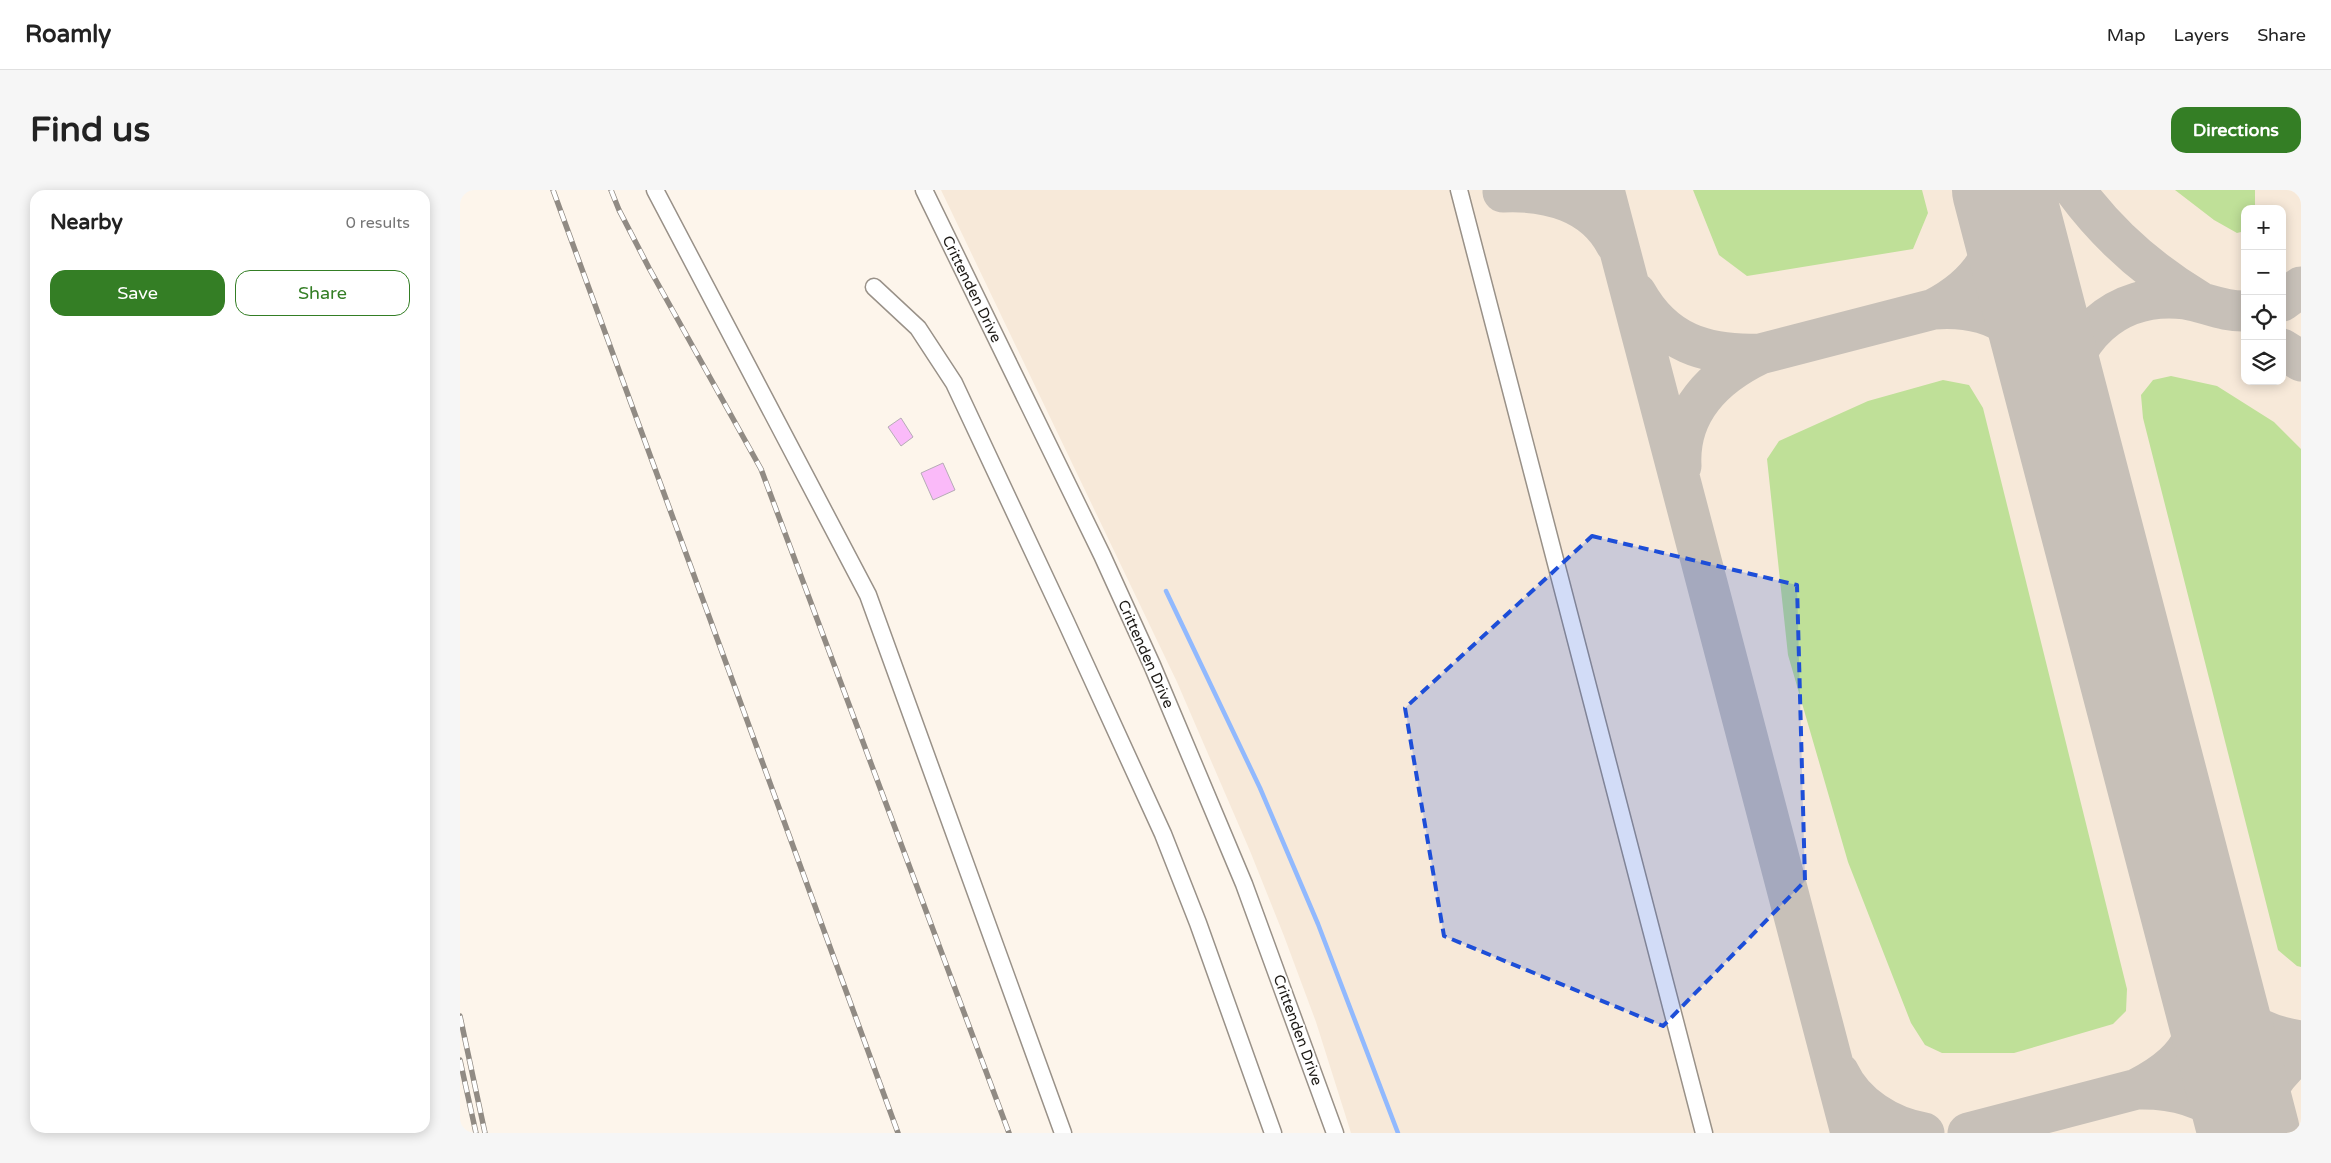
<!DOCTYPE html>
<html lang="en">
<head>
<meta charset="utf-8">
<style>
	body { margin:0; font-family:"Varela Round",sans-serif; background:#f6f6f6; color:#222 }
	.controls { position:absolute; right:15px; top:15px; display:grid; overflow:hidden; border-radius:10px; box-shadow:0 2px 12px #0003 }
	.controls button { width:45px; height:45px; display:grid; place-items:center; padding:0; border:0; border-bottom:1px solid #e0e0e0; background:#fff; color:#222; font:25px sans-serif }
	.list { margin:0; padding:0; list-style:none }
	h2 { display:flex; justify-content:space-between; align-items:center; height:65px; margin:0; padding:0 20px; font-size:21px }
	h2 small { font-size:16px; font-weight:400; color:#767676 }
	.actions { display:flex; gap:10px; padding:15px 20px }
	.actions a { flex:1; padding:11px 0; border:1px solid #347e25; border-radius:15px; text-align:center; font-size:18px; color:#347e25 }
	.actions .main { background:#347e25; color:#fff }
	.icon { flex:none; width:28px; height:28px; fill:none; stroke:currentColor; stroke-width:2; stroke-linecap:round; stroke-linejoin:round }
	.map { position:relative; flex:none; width:1841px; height:943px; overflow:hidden; border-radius:15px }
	header { display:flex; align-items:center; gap:30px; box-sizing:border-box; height:70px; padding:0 25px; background:#fff; border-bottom:1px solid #e0e0e0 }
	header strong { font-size:24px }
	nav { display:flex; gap:28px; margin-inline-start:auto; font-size:18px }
	.intro { display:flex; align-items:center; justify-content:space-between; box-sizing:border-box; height:120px; padding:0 30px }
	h1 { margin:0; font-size:35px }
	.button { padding:12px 22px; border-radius:15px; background:#347e25; color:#fff; font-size:18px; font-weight:700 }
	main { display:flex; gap:30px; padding:0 30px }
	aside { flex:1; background:#fff; border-radius:15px; box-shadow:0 2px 12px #0003 }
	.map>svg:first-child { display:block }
</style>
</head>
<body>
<header>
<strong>Roamly</strong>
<nav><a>Map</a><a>Layers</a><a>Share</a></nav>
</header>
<div class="intro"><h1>Find us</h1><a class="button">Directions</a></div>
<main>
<aside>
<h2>Nearby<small>0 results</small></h2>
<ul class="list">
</ul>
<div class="actions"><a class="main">Save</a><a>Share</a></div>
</aside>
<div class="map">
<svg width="1841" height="943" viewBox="0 0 1841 943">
	<rect width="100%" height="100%" fill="#fdf5eb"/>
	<path fill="#f7e9d9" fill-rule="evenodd" d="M 481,0 L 1841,0 L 1841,943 L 891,943 L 856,832 L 824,746 L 790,661 L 717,492 ZM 1785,19 L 1822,19 L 1822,191 L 1785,191 Z"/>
	<path fill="#bfe098" d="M 1233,0 L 1462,0 L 1468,23 L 1453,59 L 1287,86 L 1259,65 Z
		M 1715,0 L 1795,0 L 1795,19 L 1785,19 L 1785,41 L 1777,43 L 1754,30 Z
		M 1711,186 L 1757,196 L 1814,232 L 1841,259 L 1841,777 L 1837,776 L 1818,760 L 1683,228 L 1681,205 L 1693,190 Z
		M 1483,190 L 1509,195 L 1523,218 L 1667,799 L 1666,821 L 1653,834 L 1554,863 L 1482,863 L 1465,855 L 1451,833 L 1388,672 L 1328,465 L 1307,269 L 1319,251 L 1408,211 Z"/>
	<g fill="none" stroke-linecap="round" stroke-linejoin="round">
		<path stroke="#91b9fe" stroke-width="4.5" d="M 706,401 L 800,598 L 858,734 L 938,943"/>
		<path stroke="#c7c0b8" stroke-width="41" d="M 1144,0 L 1391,943
			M 1615,0 C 1648,45 1692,83 1739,111
			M 1043,2 C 1088,0 1134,12 1156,54
			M 1176,103 C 1204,153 1246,166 1300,164 C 1254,186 1218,222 1221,276
			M 1822,111 L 1841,97
			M 1474,119 C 1543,114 1572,146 1597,205
			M 1822,159 L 1841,171
			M 1300,164 L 1474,119 C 1524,93 1545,56 1543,0
			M 1640,360 L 1604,216 C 1605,148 1656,101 1725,109 C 1745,112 1764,122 1785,121
			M 1379,883 C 1394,915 1429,937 1464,943
			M 1677,899 C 1739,867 1744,836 1744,772 C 1763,819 1790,844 1841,851
			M 1508,943 L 1677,899 C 1717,898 1757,909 1782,943
			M 1794,943 C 1799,907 1813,884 1841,862"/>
		<path stroke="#c7c0b8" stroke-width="102" d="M 1543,0 L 1789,943"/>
	</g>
	<path fill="#fabaf9" stroke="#b5acb5" d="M 441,228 L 453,247 L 441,256 L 428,237 Z
		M 483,273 L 495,300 L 473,310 L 461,283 Z"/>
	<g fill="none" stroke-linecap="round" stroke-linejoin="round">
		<g stroke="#999188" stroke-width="19">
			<path id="minor" d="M 195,0 L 408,405 L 603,943
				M 464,0 L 642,365 L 692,475 L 784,694 L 875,943
				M 999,0 L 1244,943
				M 414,97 L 458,138 L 494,193 L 606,432 L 703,644 L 738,733 L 813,943"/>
		</g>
		<use href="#minor" stroke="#fff" stroke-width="16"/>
		<g stroke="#918b84" stroke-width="5.5">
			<path id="rail" d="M 93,0 L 438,943
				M 151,0 L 159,20 L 189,78 L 301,279 L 549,943
				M 0,826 L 25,943
				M 0,870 L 16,943"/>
		</g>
		<use href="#rail" stroke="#fff" stroke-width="4" stroke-dasharray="11" stroke-linecap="butt"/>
	</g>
	<path fill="#1d4ed8" fill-opacity="0.2" stroke="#1d4ed8" stroke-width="4" stroke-dasharray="10 6" stroke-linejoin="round" d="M 1132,346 L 1337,395 L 1345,691 L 1203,836 L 984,746 L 945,518 Z"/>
	<g text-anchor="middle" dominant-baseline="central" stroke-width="4" stroke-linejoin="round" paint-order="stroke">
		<g font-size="15" fill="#1c1915" stroke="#fff">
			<text transform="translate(512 99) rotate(64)">Crittenden Drive</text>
			<text transform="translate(686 464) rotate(66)">Crittenden Drive</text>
			<text transform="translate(838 840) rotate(70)">Crittenden Drive</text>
		</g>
	</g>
</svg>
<div class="controls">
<button>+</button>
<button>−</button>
<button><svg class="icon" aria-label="locate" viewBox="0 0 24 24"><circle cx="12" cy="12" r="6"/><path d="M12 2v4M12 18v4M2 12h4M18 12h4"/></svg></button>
<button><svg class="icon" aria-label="layers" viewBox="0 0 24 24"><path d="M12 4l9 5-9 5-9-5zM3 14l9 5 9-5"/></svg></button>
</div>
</div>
</main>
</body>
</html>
